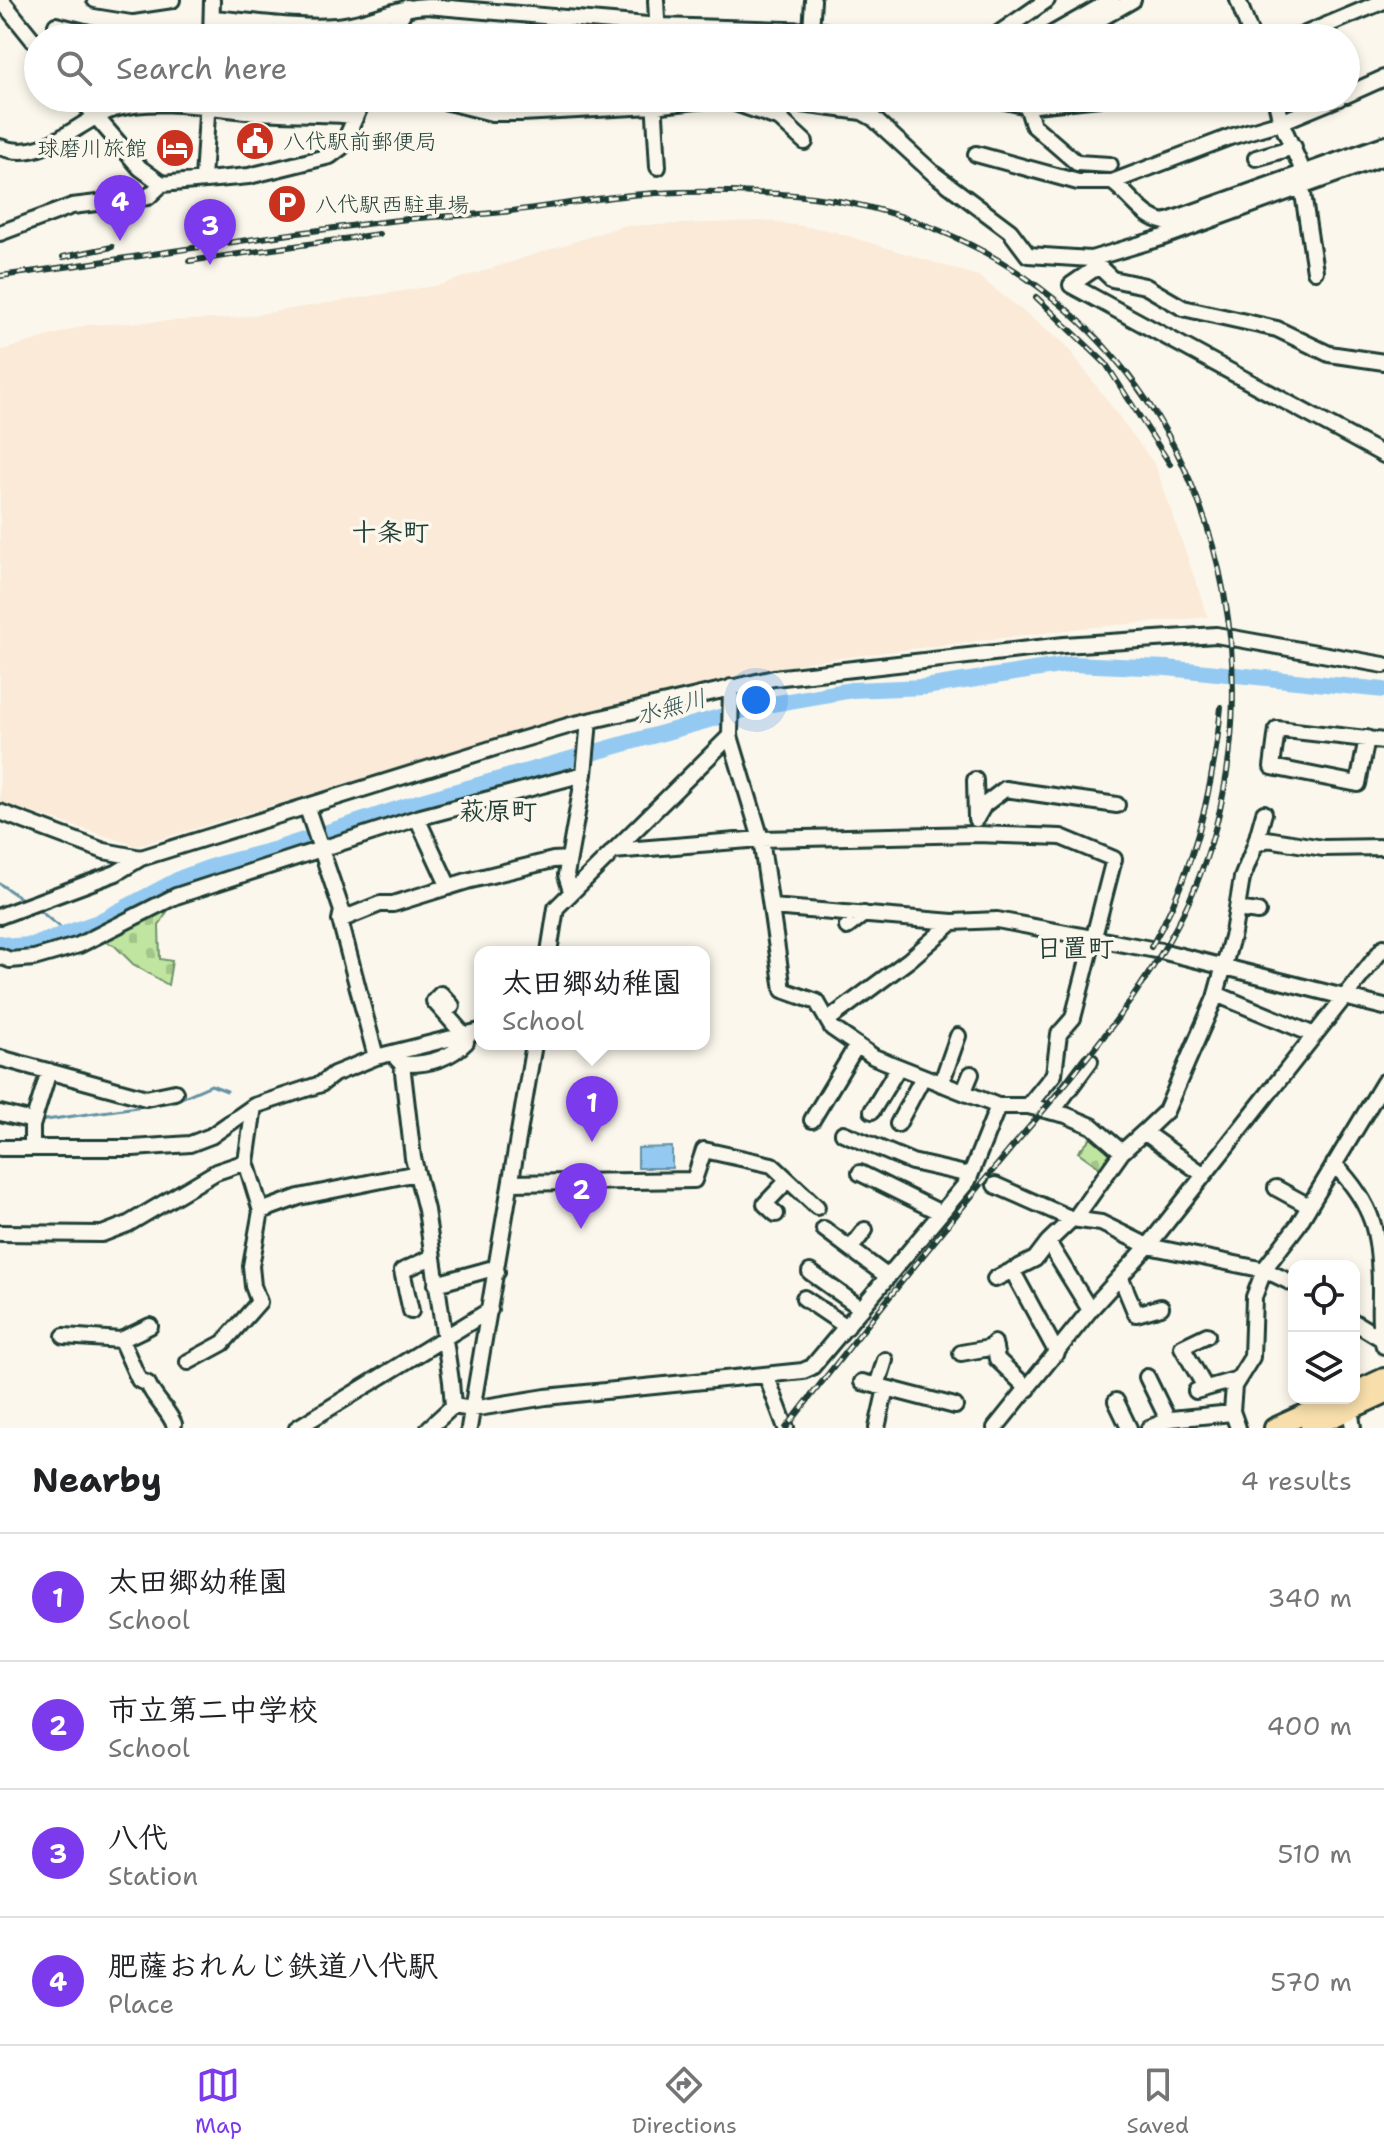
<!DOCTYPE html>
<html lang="en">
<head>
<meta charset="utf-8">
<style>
	body { margin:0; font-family:"Shantell Sans","Klee One",sans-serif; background:#f6f6f6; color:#202124 }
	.controls { position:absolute; right:24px; bottom:24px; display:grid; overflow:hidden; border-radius:16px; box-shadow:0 4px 12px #0003 }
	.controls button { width:72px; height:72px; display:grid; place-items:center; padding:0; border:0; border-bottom:2px solid #e0e0e0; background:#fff; color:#202124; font:40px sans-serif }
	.you { position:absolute; left:756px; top:700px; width:28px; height:28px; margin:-20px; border:6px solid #fff; border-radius:50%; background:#1a73e8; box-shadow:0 0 0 12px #1a73e833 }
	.badge { display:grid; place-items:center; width:52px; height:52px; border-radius:50%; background:#7c3aed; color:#fff; font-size:26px; font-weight:700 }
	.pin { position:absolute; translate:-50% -66px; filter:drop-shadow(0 2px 4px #0008) }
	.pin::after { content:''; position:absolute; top:42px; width:28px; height:24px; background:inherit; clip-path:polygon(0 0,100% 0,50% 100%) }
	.popup { position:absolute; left:474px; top:946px; width:236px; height:104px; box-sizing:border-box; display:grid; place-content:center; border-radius:16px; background:#fff; filter:drop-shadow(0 2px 6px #0005); font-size:26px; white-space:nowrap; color:#757577 }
	.popup b { font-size:30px; color:#202124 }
	.popup::after { content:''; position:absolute; left:50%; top:100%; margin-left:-16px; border:16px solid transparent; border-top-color:#fff }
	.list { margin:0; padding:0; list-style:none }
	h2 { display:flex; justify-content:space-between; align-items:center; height:104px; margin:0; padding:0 32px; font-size:34px }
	h2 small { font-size:26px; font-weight:400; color:#757577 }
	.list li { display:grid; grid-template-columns:52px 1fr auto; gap:24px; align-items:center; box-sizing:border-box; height:128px; padding:0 32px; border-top:2px solid #e0e0e0 }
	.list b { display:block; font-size:30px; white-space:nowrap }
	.list p { margin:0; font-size:26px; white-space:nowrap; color:#757577 }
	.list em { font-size:26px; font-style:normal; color:#757577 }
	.icon { flex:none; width:44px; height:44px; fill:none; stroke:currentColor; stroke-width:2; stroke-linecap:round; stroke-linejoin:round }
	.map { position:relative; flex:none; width:1384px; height:1428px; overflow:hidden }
	.search { position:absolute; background:#fff; box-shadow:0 4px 12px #0003; left:24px; right:24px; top:24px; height:88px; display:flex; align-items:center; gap:20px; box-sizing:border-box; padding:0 28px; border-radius:44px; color:#757577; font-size:30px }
	.sheet { height:616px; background:#fff }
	nav { display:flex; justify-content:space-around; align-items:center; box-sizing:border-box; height:112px; border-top:2px solid #e0e0e0; background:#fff; font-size:22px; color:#757577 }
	nav a { display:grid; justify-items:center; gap:4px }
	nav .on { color:#7c3aed }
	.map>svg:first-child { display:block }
</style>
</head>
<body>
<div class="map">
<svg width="1384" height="1428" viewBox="0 0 1384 1428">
	<defs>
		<pattern id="cemetery-stones" width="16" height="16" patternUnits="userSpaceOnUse" patternTransform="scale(2)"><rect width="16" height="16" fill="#bfe5a0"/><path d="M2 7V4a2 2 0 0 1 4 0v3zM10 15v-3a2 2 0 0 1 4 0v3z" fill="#a4c58a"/></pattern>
	</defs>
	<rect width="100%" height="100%" fill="#fbf7ec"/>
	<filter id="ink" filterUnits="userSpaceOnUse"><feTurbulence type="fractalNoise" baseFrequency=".0125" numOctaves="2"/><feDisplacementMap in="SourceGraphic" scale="16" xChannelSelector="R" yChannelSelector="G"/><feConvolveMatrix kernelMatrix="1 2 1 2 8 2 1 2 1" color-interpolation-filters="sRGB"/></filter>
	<g filter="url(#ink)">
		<path fill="#faead7" d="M 767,221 L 828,230 L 978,276 L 1065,344 L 1155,465 L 1208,617 L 1082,628 L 806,662 L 704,689 L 576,714 L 137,846 L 0,802 L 0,351 L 87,325 L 236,318 L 440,285 L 623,226 Z"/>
		<path fill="url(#cemetery-stones)" stroke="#6f916a" stroke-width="2" d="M 174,899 L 159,926 L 160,959 L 172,961 L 168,985 L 133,964 L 114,945 L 101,940 Z
			M 1093,1135 L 1115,1154 L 1103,1170 L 1078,1152 Z"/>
		<path fill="#94caf2" stroke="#6592a6" stroke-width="2" d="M 672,1147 L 672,1168 L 638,1168 L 638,1148 Z"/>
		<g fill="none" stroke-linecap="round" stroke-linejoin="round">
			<path stroke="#6592a6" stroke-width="3" d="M 0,884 L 25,901
				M 36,908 L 67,933
				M 39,1121 L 172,1102 L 211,1085 L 227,1091"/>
			<path stroke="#94caf2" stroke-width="16" d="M 0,943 L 13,946 L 33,945 L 98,922 L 181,878 L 216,865 L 273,850 L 418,802 L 755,707 L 852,690 L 925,687 L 1072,664 L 1167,668 L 1384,690"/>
			<g stroke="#1f3d34" stroke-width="20">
				<path id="minor" d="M 1,0 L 38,46
					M 95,0 L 132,6 L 172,0
					M 656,0 L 658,38
					M 1238,0 L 1252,38
					M 212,18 C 252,21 296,29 336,26 C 369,24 394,7 427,6 L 659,26 L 821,31 L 866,38
					M 56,25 L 110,38
					M 811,31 L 813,0
					M 211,38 L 212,0
					M 387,38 L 407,7
					M 992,38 L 1047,0
					M 1045,38 L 1112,0
					M 1067,38 L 1133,0
					M 1296,38 L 1384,1
					M 1346,95 L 1384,78
					M 80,98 L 140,168 L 162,184
					M 432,98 L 492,113 L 521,113 L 653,106 L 722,98
					M 654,98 L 658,167
					M 721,98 L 780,119 L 805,142
					M 756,98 L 862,112 L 873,118 L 934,174 L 1010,231 L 1028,255 L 1091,259 L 1161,238 L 1384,157
					M 992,98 L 1027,106 L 1099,98
					M 1275,98 L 1281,122 L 1307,180
					M 1027,106 L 1033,125 L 1077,163 L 1110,165
					M 0,147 C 45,165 78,118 118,108 C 162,97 214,109 258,112 C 290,114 323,113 356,116
					M 976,154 L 1078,182 L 1112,182 L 1230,137 L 1281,122 L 1339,98
					M 1256,158 L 1294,147
					M 203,179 L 208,98
					M 1112,182 C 1130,194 1142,218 1165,222 L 1384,144
					M 1302,187 L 1315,271
					M 0,233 L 72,206 L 148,197 L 162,184 L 249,176 L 330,156 L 342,147 L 364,98
					M 1092,260 L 1112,279 L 1145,286 L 1183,308 L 1277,329 L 1329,354 L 1384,362
					M 1097,267 L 1071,285 L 1384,455
					M 730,736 L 761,839 L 783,990 L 817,1002 L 832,1028 L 874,1057 L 998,1106 L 1028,1106 L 1066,1115 L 1092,1126 L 1122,1152 L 1144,1132 L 1204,1175
					M 1367,738 L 1358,784 L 1272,767 L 1277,729 L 1384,741
					M 975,780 L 976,818
					M 307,808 L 342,911 L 340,920 L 376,1057
					M 0,812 L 104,851 L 141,858
					M 417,818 L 449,887
					M 976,819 L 984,805 L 1005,789 L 1117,805
					M 1255,845 L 1264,813
					M 613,851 L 761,839 L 977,834 L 1061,837 L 1114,859 L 1073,1018 L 1059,1034 L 1054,1074 L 1028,1106
					M 571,891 L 566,875 L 584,774 L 589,721
					M 772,907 L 953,922 L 997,920 L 1161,951 L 1384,1007
					M 1237,909 L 1258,912
					M 0,916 L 116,873 L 141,858 L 510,743 L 571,725 L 774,678 L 1064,645 L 1216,635 L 1384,665
					M 340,920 L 380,904 L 393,904 L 467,881 L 553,860 L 569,859
					M 847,927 L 864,914
					M 549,952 L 556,908 L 730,736 L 731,687
					M 0,956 L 10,960 L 34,958 L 79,945 L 176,896 L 417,818 L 584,774
					M 1216,994 L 1312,1034
					M 828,1020 L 909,960 L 953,922
					M 0,1058 L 146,1098 L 175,1092
					M 397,1059 L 402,1064 C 426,1065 448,1060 466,1042 L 464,1035 L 434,1001 L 441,994 L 452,1006 L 444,1012
					M 402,1064 L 413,1158 L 426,1210 L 451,1381 L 453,1406 L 429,1428
					M 941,1084 L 958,1036
					M 964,1091 L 971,1074
					M 872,1111 L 898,1068
					M 1052,1112 L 1090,1061
					M 0,1113 L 33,1121
					M 812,1120 L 857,1045
					M 898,1124 L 923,1077
					M 1144,1132 L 1166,1111 L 1215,998 L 1233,933 L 1242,878 L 1255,845 L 1267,839 L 1323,848 L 1384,847
					M 843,1133 L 912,1162 L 970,1175
					M 0,1148 L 133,1148 L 190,1144 L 211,1136 L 254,1106 L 321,1084 L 334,1074 L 376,1057 L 480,1031
					M 32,1148 L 32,1126 L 49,1071
					M 1334,1164 C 1374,1205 1380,1234 1380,1290 C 1380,1309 1378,1328 1384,1346
					M 860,1173 L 941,1213
					M 511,1183 L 694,1180 L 704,1150 L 772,1165 L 817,1207
					M 995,1185 L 1072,1219 L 1101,1223 L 1148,1246 L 1265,1270 L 1294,1284
					M 1276,1188 L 1309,1206
					M 261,1211 L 299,1197 L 417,1173
					M 776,1214 L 765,1204 L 788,1180
					M 1076,1217 L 1122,1152
					M 824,1229 L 888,1277
					M 0,1233 L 102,1234 L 128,1224 L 216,1172 L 246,1162
					M 1048,1242 L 1072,1219
					M 851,1248 L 865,1230
					M 1012,1270 L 1057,1353
					M 810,1272 L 862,1309
					M 1121,1278 L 1136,1314 L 1161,1307
					M 995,1279 L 1035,1259 L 1048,1242 L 1090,1310
					M 436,1284 L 490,1269 L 497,1272
					M 804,1298 L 847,1327
					M 411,1311 L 402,1271 L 432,1257
					M 1354,1322 L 1382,1339
					M 64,1336 L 121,1340 L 150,1326
					M 121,1340 L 139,1380 L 148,1384 C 155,1400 167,1408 174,1424
					M 994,1343 L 997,1359 L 1028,1389
					M 961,1353 L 995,1347
					M 188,1362 L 223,1343 L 259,1302 L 253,1286 L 251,1266 L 261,1211 L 246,1162 L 254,1106
					M 766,1375 L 786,1428
					M 1147,1377 L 1168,1420
					M 862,1382 L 886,1388 L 877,1428
					M 877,1386 L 885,1360
					M 1205,1387 L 1182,1347 L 1207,1335
					M 886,1388 L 955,1406
					M 1196,1391 L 1238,1379
					M 1116,1401 L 1129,1428
					M 453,1406 L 472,1409 L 546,1397 L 803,1371 L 812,1367 L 968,1181 L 998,1106
					M 1350,1409 L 1353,1428
					M 297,1428 L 490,1310
					M 469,1428 L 534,1044
					M 995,1428 L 1090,1310 L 1148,1246 L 1384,947
					M 1149,1428 L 1171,1419 L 1232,1413
					M 1238,1428 L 1232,1411 L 1234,1386 L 1252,1357 L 1254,1297 L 1265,1268 L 1298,1225 L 1384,1082"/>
			</g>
			<g stroke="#1f3d34" stroke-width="24">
				<path id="major" d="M 1354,1392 L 1384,1378
					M 1274,1428 L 1340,1398
					M 1310,1428 L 1384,1394"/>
			</g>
			<use href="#minor" stroke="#fbf7ec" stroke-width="14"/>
			<use href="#major" stroke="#f8deab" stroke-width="18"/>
			<g stroke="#1f3d34" stroke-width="6">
				<path id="rail" d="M 63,257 L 112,247
					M 189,261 L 379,234
					M 0,276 C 136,258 272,234 408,219 C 436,216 465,216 493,213 C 533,209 573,202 613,197 C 660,191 711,191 758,193 C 956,197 1126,312 1197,498 C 1246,625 1246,774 1190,899 C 1148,991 1078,1069 1014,1145 C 936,1238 860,1333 786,1428
					M 1036,297 L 1106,364 L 1170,464
					M 1151,947 C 1193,875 1213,790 1221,707"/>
			</g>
			<use href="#rail" stroke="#fbf7ec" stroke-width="3" stroke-dasharray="9" stroke-linecap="butt"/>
		</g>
	</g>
	<defs>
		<g id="civic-disc" transform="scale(2)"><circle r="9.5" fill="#c8321e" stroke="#fbf7ec"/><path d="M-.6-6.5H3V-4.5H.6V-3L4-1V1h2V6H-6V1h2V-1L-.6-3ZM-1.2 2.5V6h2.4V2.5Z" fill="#fff"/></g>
		<g id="hotel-disc" transform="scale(2)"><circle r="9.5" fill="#c8321e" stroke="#fbf7ec"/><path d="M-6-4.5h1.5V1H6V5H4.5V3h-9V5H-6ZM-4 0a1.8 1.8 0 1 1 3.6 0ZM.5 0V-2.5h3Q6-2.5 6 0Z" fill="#fff"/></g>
		<g id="parking-disc" transform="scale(2)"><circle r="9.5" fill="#c8321e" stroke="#fbf7ec"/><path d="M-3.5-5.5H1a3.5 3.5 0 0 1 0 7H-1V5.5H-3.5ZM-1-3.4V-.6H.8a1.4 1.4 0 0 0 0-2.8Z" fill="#fff"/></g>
	</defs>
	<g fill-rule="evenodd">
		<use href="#civic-disc" x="255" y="141"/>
		<use href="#hotel-disc" x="175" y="148"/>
		<use href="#parking-disc" x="287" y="204"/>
	</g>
	<g text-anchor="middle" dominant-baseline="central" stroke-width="7" stroke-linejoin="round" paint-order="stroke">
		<g font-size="22" fill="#1f3d34" stroke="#fbf7ec" text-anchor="start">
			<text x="283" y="141">八代駅前郵便局</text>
			<text x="147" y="148" text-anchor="end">球磨川旅館</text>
			<text x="315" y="204">八代駅西駐車場</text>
		</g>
		<g font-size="24" font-style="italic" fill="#36595a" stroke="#fbf7ec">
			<text transform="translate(671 707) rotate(-16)">水無川</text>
		</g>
		<g font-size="26" font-weight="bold" fill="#1f3d34" stroke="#fbf7ec">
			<text x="390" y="531">十条町</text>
			<text x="498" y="810">萩原町</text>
			<text x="1075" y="947">日置町</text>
		</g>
	</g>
</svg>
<div class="controls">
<button><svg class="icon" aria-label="locate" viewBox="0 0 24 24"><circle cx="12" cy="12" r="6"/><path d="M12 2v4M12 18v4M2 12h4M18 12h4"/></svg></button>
<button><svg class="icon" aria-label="layers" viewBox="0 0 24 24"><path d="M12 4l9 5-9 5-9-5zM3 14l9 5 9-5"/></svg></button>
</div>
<div class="you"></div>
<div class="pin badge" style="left:592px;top:1142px">1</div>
<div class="popup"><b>太田郷幼稚園</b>School</div>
<div class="pin badge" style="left:581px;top:1229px">2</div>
<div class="pin badge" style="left:210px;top:265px">3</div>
<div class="pin badge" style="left:120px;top:241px">4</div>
<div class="search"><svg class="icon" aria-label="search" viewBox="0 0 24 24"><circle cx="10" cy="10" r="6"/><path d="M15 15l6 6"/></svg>Search here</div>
</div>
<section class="sheet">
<h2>Nearby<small>4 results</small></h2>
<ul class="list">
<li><span class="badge">1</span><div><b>太田郷幼稚園</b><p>School</p></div><em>340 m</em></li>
<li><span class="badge">2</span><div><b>市立第二中学校</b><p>School</p></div><em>400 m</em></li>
<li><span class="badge">3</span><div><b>八代</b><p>Station</p></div><em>510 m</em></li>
<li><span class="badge">4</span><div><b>肥薩おれんじ鉄道八代駅</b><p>Place</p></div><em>570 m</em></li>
</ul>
</section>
<nav>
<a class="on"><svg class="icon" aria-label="map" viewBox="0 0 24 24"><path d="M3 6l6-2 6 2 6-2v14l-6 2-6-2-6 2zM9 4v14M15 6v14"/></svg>Map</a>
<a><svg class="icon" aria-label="directions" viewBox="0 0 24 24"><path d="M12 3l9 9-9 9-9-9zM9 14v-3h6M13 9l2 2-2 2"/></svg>Directions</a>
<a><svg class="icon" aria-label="saved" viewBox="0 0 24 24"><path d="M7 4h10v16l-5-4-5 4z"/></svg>Saved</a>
</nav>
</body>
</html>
